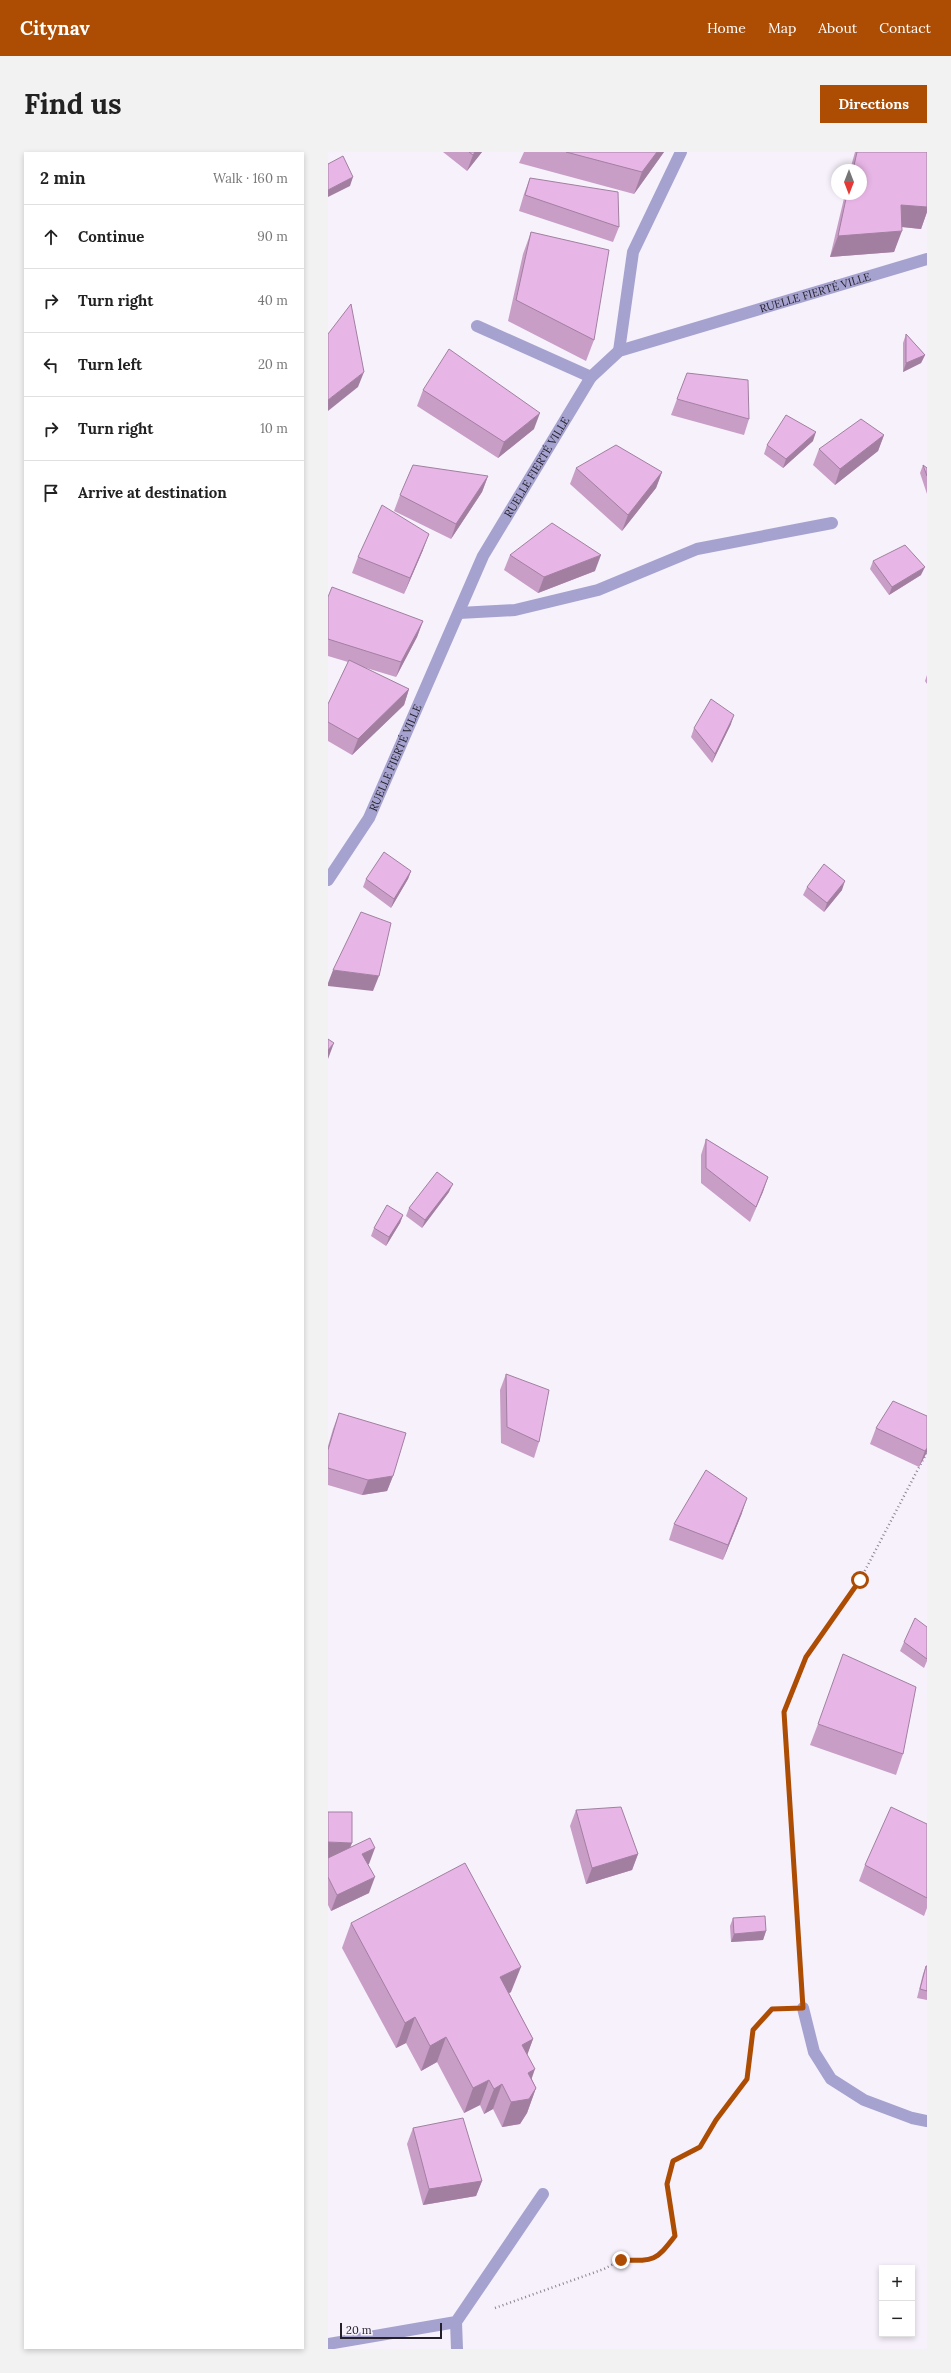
<!DOCTYPE html>
<html lang="en">
<head>
<meta charset="utf-8">
<style>
	body { margin:0; font-family:Lora,serif; background:#f2f2f2; color:#222 }
	.controls { position:absolute; right:12px; bottom:12px; display:grid; overflow:hidden; border-radius:0px; box-shadow:0 2px 6px #0003 }
	.controls button { width:36px; height:36px; display:grid; place-items:center; padding:0; border:0; border-bottom:1px solid #e0e0e0; background:#fff; color:#222; font:20px sans-serif }
	.compass { position:absolute; left:503px; top:12px; width:36px; height:36px; border-radius:50%; background:#fff; box-shadow:0 2px 6px #0003; rotate:180deg }
	.scale { position:absolute; left:12px; bottom:10px; width:102px; box-sizing:border-box; padding-left:4px; border:2px solid #241f28; border-top:0; font-size:11px; line-height:14px; white-space:nowrap; color:#241f28; -webkit-text-stroke:3px #f6f1fb; paint-order:stroke }
	.stop { position:absolute; width:12px; height:12px; margin:-9px; border:3px solid #ad4d04; border-radius:50%; background:#fff }
	.stop.end { background:#ad4d04; border-color:#fff; box-shadow:0 1px 4px #0008 }
	.list { margin:0; padding:0; list-style:none }
	h2 { display:flex; justify-content:space-between; align-items:center; height:52px; margin:0; padding:0 16px; font-size:17px }
	h2 small { font-size:13px; font-weight:400; color:#767676 }
	.list li { display:grid; grid-template-columns:26px 1fr auto; gap:12px; align-items:center; box-sizing:border-box; height:64px; padding:0 16px; border-top:1px solid #e0e0e0 }
	.list b { display:block; font-size:15px; white-space:nowrap }
	.list em { font-size:13px; font-style:normal; color:#767676 }
	.icon { flex:none; width:22px; height:22px; fill:none; stroke:currentColor; stroke-width:2; stroke-linecap:round; stroke-linejoin:round }
	.map { position:relative; flex:none; width:599px; height:2197px; overflow:hidden; border-radius:0px }
	header { display:flex; align-items:center; gap:24px; box-sizing:border-box; height:56px; padding:0 20px; background:#ad4d04; color:#fff }
	header strong { font-size:19px }
	nav { display:flex; gap:22px; margin-inline-start:auto; font-size:14px }
	.intro { display:flex; align-items:center; justify-content:space-between; box-sizing:border-box; height:96px; padding:0 24px }
	h1 { margin:0; font-size:28px }
	.button { padding:10px 18px; border-radius:0px; background:#ad4d04; color:#fff; font-size:14px; font-weight:700 }
	main { display:flex; gap:24px; padding:0 24px }
	aside { flex:1; background:#fff; border-radius:0px; box-shadow:0 2px 6px #0003 }
	.map>svg:first-child { display:block }
</style>
</head>
<body>
<header>
<strong>Citynav</strong>
<nav><a>Home</a><a>Map</a><a>About</a><a>Contact</a></nav>
</header>
<div class="intro"><h1>Find us</h1><a class="button">Directions</a></div>
<main>
<aside>
<h2>2 min<small>Walk · 160 m</small></h2>
<ul class="list">
<li><svg class="icon" aria-label="ahead" viewBox="0 0 24 24"><path d="M12 20V5M6 11l6-6 6 6"/></svg><div><b>Continue</b></div><em>90 m</em></li>
<li><svg class="icon" aria-label="right" viewBox="0 0 24 24"><path d="M7 20v-9h11M14 6l5 5-5 5"/></svg><div><b>Turn right</b></div><em>40 m</em></li>
<li><svg class="icon" aria-label="left" viewBox="0 0 24 24"><path d="M17 20v-9H6M10 6l-5 5 5 5"/></svg><div><b>Turn left</b></div><em>20 m</em></li>
<li><svg class="icon" aria-label="right" viewBox="0 0 24 24"><path d="M7 20v-9h11M14 6l5 5-5 5"/></svg><div><b>Turn right</b></div><em>10 m</em></li>
<li><svg class="icon" aria-label="arrive" viewBox="0 0 24 24"><path d="M6 21V4h12l-3 4 3 4H6"/></svg><div><b>Arrive at destination</b></div></li>
</ul>
</aside>
<div class="map">
<svg width="599" height="2197" viewBox="0 0 599 2197">
	<rect width="100%" height="100%" fill="#f6f1fb"/>
	<g fill="none" stroke-linecap="round" stroke-linejoin="round">
		<path stroke="#89848d" stroke-width="2.5" stroke-dasharray="1 3" stroke-linecap="butt" d="M 473,1832 L 456,1560 L 478,1505 L 532,1428 L 599,1300
			M 167,2156 L 276,2117 L 293,2108 L 315,2109 L 331,2104 L 347,2084 L 339,2033 L 345,2009 L 372,1995 L 388,1968 L 419,1927 L 425,1878 L 444,1857 L 451,1857"/>
		<g stroke="#a5a2cf" stroke-width="12">
			<path d="M 149,174 L 263,225"/>
			<path d="M 291,199 L 305,100 L 353,0"/>
			<path d="M 131,461 L 187,458 L 270,438 L 369,397 L 504,371"/>
			<path id="s1" d="M 0,728 L 41,666 L 155,404 L 263,225 L 291,199 L 599,107"/>
			<path d="M 475,1856 L 486,1900 L 503,1927 L 536,1948 L 584,1966 L 599,1969"/>
			<path d="M 128,2170 L 129,2197"/>
			<path d="M 0,2192 L 128,2170 L 215,2042"/>
		</g>
	</g>
	<path fill="#c89dc6" d="M 115,0 L 154,0 L 139,19 Z
		M 196,0 L 336,0 L 306,42 L 191,11 Z
		M 527,0 L 599,0 L 599,60 L 593,77 L 574,75 L 566,100 L 502,105 L 517,42 L 533,42 L 533,18 L 522,18 Z
		M 202,26 L 291,75 L 285,90 L 191,59 L 196,42 Z
		M 203,80 L 266,188 L 258,209 L 180,169 L 195,102 Z
		M 578,182 L 597,203 L 593,211 L 575,220 L 575,191 Z
		M 95,238 L 206,277 L 170,306 L 89,254 Z
		M 349,247 L 421,267 L 416,283 L 343,263 Z
		M 556,283 L 550,299 L 507,333 L 485,313 L 491,297 Z
		M 485,289 L 455,316 L 436,302 L 439,293 Z
		M 595,313 L 599,316 L 599,342 L 592,321 Z
		M 248,316 L 334,320 L 328,336 L 294,379 L 242,332 Z
		M 160,324 L 154,340 L 123,387 L 66,359 L 72,343 Z
		M 95,398 L 76,442 L 24,421 L 30,405 Z
		M 182,403 L 267,419 L 210,441 L 176,418 Z
		M 545,409 L 593,423 L 561,443 L 542,417 Z
		M 0,445 L 95,469 L 89,485 L 68,525 L 35,515 L 81,537 L 76,553 L 24,603 L 0,589 L 0,552 L 20,510 L 0,504 Z
		M 599,523 L 599,532 L 597,529 Z
		M 403,572 L 384,611 L 363,585 L 366,576 Z
		M 83,719 L 80,727 L 63,756 L 35,735 L 38,727 Z
		M 479,735 L 514,738 L 496,760 L 475,743 Z
		M 378,987 L 440,1025 L 422,1070 L 373,1031 L 373,1003 Z
		M 121,1040 L 94,1076 L 78,1064 L 81,1056 Z
		M 75,1063 L 72,1071 L 58,1094 L 43,1084 L 46,1076 Z
		M 178,1222 L 211,1290 L 206,1306 L 173,1291 L 172,1238 Z
		M 11,1261 L 65,1324 L 59,1339 L 34,1343 L 0,1333 L 0,1294 L 5,1277 Z
		M 599,1264 L 599,1300 L 591,1315 L 542,1292 L 548,1276 Z
		M 414,1361 L 395,1408 L 341,1388 L 346,1372 Z
		M 599,1475 L 599,1509 L 596,1516 L 572,1499 L 576,1490 Z
		M 490,1572 L 575,1602 L 568,1623 L 482,1593 Z
		M 248,1658 L 310,1702 L 304,1718 L 258,1732 L 242,1674 Z
		M 599,1672 L 599,1756 L 596,1764 L 531,1729 L 537,1713 Z
		M 22,1696 L 41,1712 L 40,1712 L 41,1741 L 3,1759 L 0,1753 L 0,1706 Z
		M 405,1766 L 438,1779 L 435,1788 L 403,1790 L 402,1774 Z
		M 23,1771 L 183,1840 L 181,1841 L 205,1887 L 199,1902 L 204,1927 L 208,1936 L 199,1961 L 192,1972 L 174,1975 L 165,1957 L 156,1962 L 152,1953 L 136,1961 L 109,1910 L 93,1919 L 78,1891 L 68,1896 L 14,1796 Z
		M 598,1814 L 599,1814 L 599,1848 L 589,1846 L 595,1822 Z
		M 85,1976 L 154,2029 L 148,2044 L 95,2053 L 79,1992 Z"/>
	<path fill="#a27fa1" d="M 147,0 L 154,0 L 139,19 L 145,3 Z
		M 329,0 L 336,0 L 306,42 L 314,20 Z
		M 25,25 L 22,34 L 0,45 L 0,38 Z
		M 573,53 L 599,55 L 599,60 L 593,77 L 565,74 Z
		M 574,79 L 566,100 L 502,105 L 510,84 Z
		M 597,203 L 593,211 L 575,220 L 578,211 Z
		M 36,220 L 30,235 L 0,259 L 0,248 Z
		M 212,261 L 206,277 L 170,306 L 176,290 Z
		M 488,280 L 485,289 L 455,316 L 458,307 Z
		M 556,283 L 550,299 L 507,333 L 512,317 Z
		M 334,320 L 328,336 L 294,379 L 300,363 Z
		M 160,324 L 154,340 L 123,387 L 128,372 Z
		M 101,382 L 95,398 L 76,442 L 82,426 Z
		M 273,403 L 267,419 L 210,441 L 216,425 Z
		M 597,415 L 593,423 L 561,443 L 564,435 Z
		M 95,469 L 89,485 L 68,525 L 73,510 Z
		M 81,537 L 76,553 L 24,603 L 30,587 Z
		M 406,563 L 403,572 L 384,611 L 387,602 Z
		M 83,719 L 80,727 L 63,756 L 66,747 Z
		M 517,729 L 514,738 L 496,760 L 499,751 Z
		M 5,818 L 51,824 L 45,839 L 0,834 L 0,831 Z
		M 6,891 L 0,907 L 0,898 Z
		M 440,1025 L 435,1040 L 422,1070 Z
		M 125,1032 L 121,1040 L 94,1076 L 97,1068 Z
		M 75,1063 L 72,1071 L 58,1094 L 61,1085 Z
		M 599,1296 L 599,1300 L 591,1315 L 597,1299 Z
		M 65,1324 L 59,1339 L 34,1343 L 40,1328 Z
		M 419,1346 L 414,1361 L 395,1408 L 400,1393 Z
		M 0,1690 L 24,1691 L 18,1707 L 0,1706 Z
		M 47,1696 L 41,1712 L 29,1718 L 34,1702 Z
		M 310,1702 L 304,1718 L 258,1732 L 264,1716 Z
		M 47,1725 L 41,1741 L 3,1759 L 9,1743 Z
		M 438,1779 L 435,1788 L 403,1790 L 406,1782 Z
		M 193,1815 L 183,1840 L 163,1851 L 172,1825 Z
		M 87,1865 L 78,1891 L 68,1896 L 77,1871 Z
		M 118,1885 L 109,1910 L 93,1919 L 102,1894 Z
		M 205,1887 L 196,1912 L 194,1893 Z
		M 207,1917 L 198,1943 L 200,1921 Z
		M 161,1928 L 152,1953 L 136,1961 L 145,1936 Z
		M 174,1932 L 165,1957 L 156,1962 L 166,1937 Z
		M 208,1936 L 199,1961 L 192,1972 L 174,1975 L 183,1950 Z
		M 154,2029 L 148,2044 L 95,2053 L 101,2037 Z"/>
	<path fill="#e8b6e6" stroke="#a27fa1" d="M 141,0 L 147,0 L 145,3 Z
		M 238,0 L 329,0 L 314,20 Z
		M 529,0 L 599,0 L 599,55 L 573,53 L 574,79 L 510,84 L 519,42 L 533,42 L 533,18 L 525,18 Z
		M 15,4 L 25,25 L 0,38 L 0,12 Z
		M 202,26 L 290,40 L 291,75 L 197,43 Z
		M 203,80 L 281,98 L 266,188 L 188,148 Z
		M 23,152 L 36,220 L 0,248 L 0,182 Z
		M 578,182 L 597,203 L 578,211 Z
		M 121,197 L 212,261 L 176,290 L 95,238 Z
		M 359,221 L 420,228 L 421,267 L 349,247 Z
		M 458,263 L 488,280 L 458,307 L 439,293 Z
		M 533,267 L 556,283 L 512,317 L 491,297 Z
		M 288,293 L 334,320 L 300,363 L 248,316 Z
		M 85,313 L 160,324 L 128,372 L 72,343 Z
		M 595,313 L 599,316 L 599,324 Z
		M 54,353 L 101,382 L 82,426 L 30,405 Z
		M 224,371 L 273,403 L 216,425 L 182,403 Z
		M 577,393 L 597,415 L 564,435 L 545,409 Z
		M 4,435 L 95,469 L 73,510 L 0,487 L 0,445 Z
		M 21,508 L 81,537 L 30,587 L 0,570 L 0,552 Z
		M 383,547 L 406,563 L 387,602 L 366,576 Z
		M 56,700 L 83,719 L 66,747 L 38,727 Z
		M 496,712 L 517,729 L 499,751 L 479,735 Z
		M 33,760 L 63,771 L 51,824 L 5,818 Z
		M 0,887 L 6,891 L 0,898 Z
		M 378,987 L 440,1025 L 428,1055 L 378,1016 Z
		M 109,1020 L 125,1032 L 97,1068 L 81,1056 Z
		M 59,1053 L 75,1063 L 61,1085 L 46,1076 Z
		M 178,1222 L 221,1238 L 211,1290 L 179,1275 Z
		M 565,1249 L 599,1264 L 599,1296 L 597,1299 L 548,1276 Z
		M 11,1261 L 78,1281 L 65,1324 L 40,1328 L 0,1316 L 0,1298 Z
		M 378,1318 L 419,1346 L 400,1393 L 346,1372 Z
		M 587,1466 L 599,1475 L 599,1507 L 576,1490 Z
		M 515,1502 L 588,1535 L 575,1602 L 490,1572 Z
		M 293,1655 L 310,1702 L 264,1716 L 248,1658 Z
		M 563,1655 L 599,1672 L 599,1746 L 537,1713 Z
		M 0,1660 L 24,1660 L 24,1691 L 0,1690 Z
		M 42,1686 L 47,1696 L 34,1702 L 47,1725 L 9,1743 L 0,1725 L 0,1706 Z
		M 137,1711 L 193,1815 L 172,1825 L 205,1887 L 194,1893 L 207,1917 L 200,1921 L 208,1936 L 201,1947 L 183,1950 L 174,1932 L 166,1937 L 161,1928 L 145,1936 L 118,1885 L 102,1894 L 87,1865 L 77,1871 L 23,1771 Z
		M 437,1764 L 438,1779 L 406,1782 L 405,1766 Z
		M 598,1814 L 599,1814 L 599,1839 L 592,1837 Z
		M 135,1966 L 154,2029 L 101,2037 L 85,1976 Z"/>
	<g fill="none" stroke-linecap="round" stroke-linejoin="round">
		<path stroke="#ad4d04" stroke-width="5" d="M 293,2108 C 326,2109 327,2110 347,2084 L 339,2032 L 345,2009 L 372,1995 L 388,1968 L 419,1927 L 425,1878 L 444,1857 L 475,1856 L 456,1560 L 478,1505 L 532,1428"/>
	</g>
	<g text-anchor="middle" dominant-baseline="central" stroke-width="3" stroke-linejoin="round" paint-order="stroke">
		<g font-size="11" fill="#241f28" stroke="#f6f1fb">
			<text stroke="none"><textPath href="#s1" startOffset="812">RUELLE FIERTÉ VILLE</textPath></text>
			<text stroke="none"><textPath href="#s1" startOffset="464">RUELLE FIERTÉ VILLE</textPath></text>
			<text stroke="none"><textPath href="#s1" startOffset="140">RUELLE FIERTÉ VILLE</textPath></text>
		</g>
	</g>
</svg>
<div class="controls">
<button>+</button>
<button>−</button>
</div>
<svg class="compass" viewBox="-18 -18 36 36"><path d="M0-13l5 13h-10z" fill="#e53935"/><path d="M0 13l5-13h-10z" fill="#767676"/></svg>
<div class="scale">20 m</div>
<div class="stop" style="left:532px;top:1428px"></div>
<div class="stop end" style="left:293px;top:2108px"></div>
</div>
</main>
</body>
</html>
